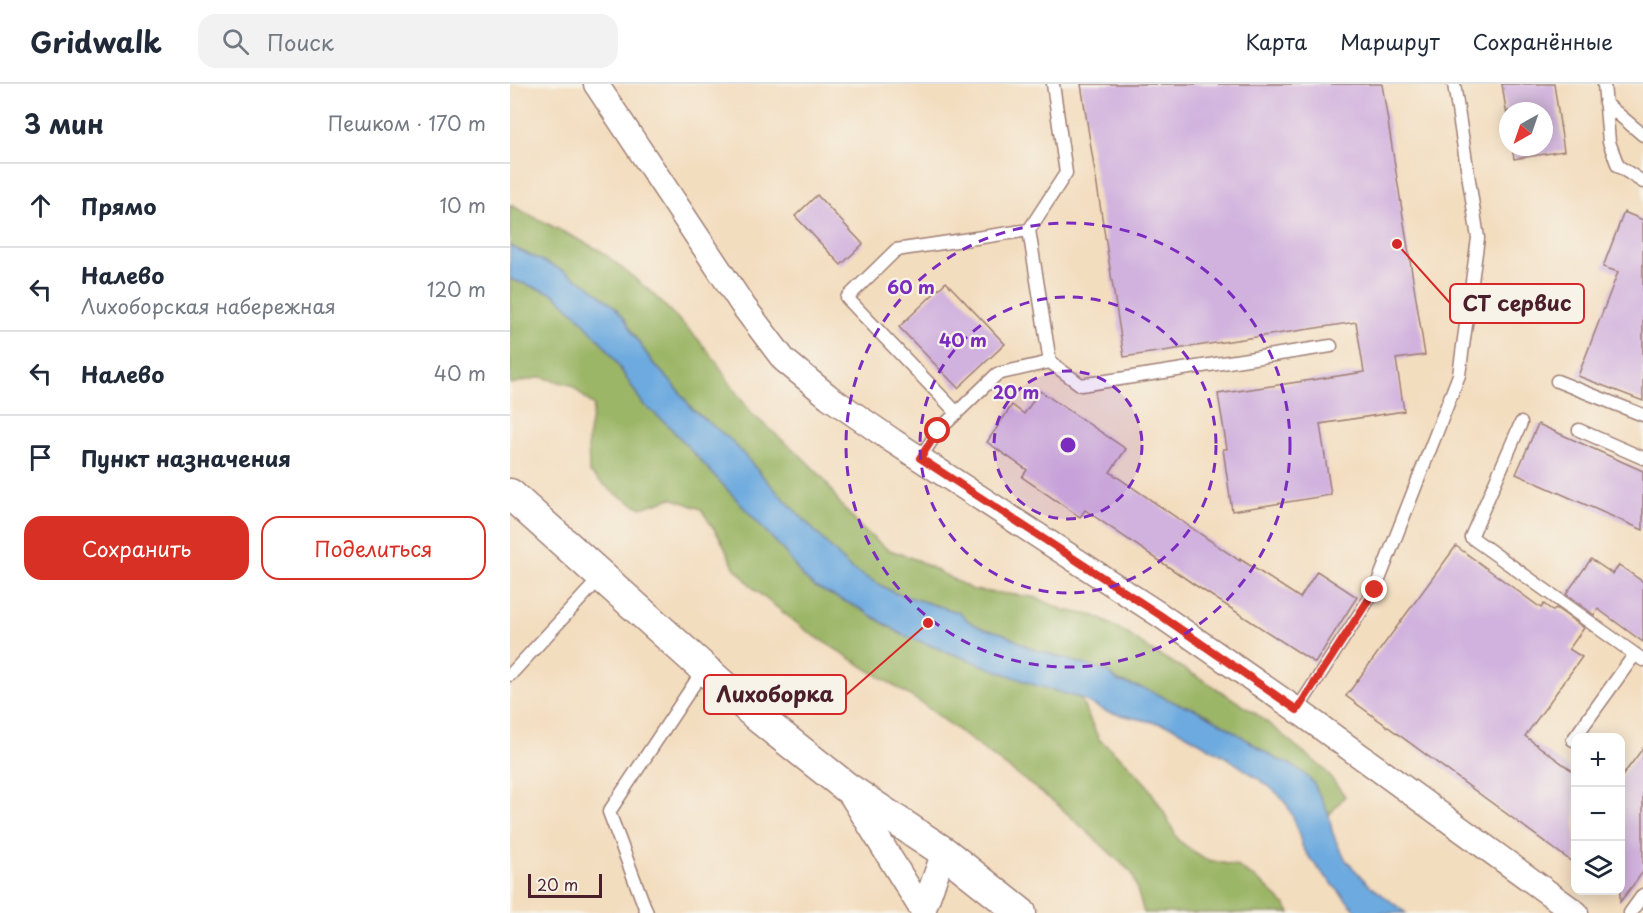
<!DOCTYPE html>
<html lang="ru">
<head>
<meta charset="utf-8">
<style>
	body { margin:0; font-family:"Playpen Sans",sans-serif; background:#f2f2f3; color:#1f2937 }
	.controls { position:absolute; right:18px; bottom:18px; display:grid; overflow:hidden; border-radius:12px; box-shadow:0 3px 15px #0003 }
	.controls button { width:54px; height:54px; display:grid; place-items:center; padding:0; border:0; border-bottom:2px solid #e0e1e3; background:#fff; color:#1f2937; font:30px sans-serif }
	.compass { position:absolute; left:989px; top:18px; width:54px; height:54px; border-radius:50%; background:#fff; box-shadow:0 3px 15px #0003; rotate:220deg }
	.scale { position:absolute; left:18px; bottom:15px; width:74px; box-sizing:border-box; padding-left:6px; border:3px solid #4a1f2b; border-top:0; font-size:16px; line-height:21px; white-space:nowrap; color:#4a1f2b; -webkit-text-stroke:4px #f7f3e8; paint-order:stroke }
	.stop { position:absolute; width:18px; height:18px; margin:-14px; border:4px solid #d93025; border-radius:50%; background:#fff }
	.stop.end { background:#d93025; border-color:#fff; box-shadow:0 2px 6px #0008 }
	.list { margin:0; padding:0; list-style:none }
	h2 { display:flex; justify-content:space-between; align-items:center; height:78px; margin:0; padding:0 24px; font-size:26px }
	h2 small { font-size:20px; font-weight:400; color:#747a83 }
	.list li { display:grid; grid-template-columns:39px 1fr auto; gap:18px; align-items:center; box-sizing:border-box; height:84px; padding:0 24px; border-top:2px solid #e0e1e3 }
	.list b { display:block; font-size:22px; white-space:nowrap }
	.list p { margin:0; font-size:20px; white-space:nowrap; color:#747a83 }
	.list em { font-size:20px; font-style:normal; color:#747a83 }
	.actions { display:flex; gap:12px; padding:18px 24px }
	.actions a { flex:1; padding:14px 0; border:2px solid #d93025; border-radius:18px; text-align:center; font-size:21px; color:#d93025 }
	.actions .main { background:#d93025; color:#fff }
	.icon { flex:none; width:33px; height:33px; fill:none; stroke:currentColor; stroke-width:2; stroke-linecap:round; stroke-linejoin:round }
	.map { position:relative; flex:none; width:1133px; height:829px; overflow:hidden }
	header { display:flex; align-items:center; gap:36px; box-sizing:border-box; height:84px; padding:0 30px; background:#fff; border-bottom:2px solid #e0e1e3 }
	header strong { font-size:28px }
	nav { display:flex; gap:33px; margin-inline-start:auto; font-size:21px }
	.search { width:420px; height:54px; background:#f2f2f3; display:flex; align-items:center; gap:15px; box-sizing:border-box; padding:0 21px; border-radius:18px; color:#747a83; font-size:22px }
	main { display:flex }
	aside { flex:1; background:#fff }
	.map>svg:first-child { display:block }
</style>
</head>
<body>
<header>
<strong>Gridwalk</strong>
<div class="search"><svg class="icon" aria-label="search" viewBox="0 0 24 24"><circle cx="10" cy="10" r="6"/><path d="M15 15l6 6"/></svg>Поиск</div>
<nav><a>Карта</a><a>Маршрут</a><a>Сохранённые</a></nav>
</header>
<main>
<aside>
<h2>3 мин<small>Пешком · 170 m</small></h2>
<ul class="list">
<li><svg class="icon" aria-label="ahead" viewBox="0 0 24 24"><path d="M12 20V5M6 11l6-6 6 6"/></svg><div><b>Прямо</b></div><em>10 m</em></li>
<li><svg class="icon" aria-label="left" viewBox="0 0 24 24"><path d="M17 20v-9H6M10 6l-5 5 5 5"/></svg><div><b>Налево</b><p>Лихоборская набережная</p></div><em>120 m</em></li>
<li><svg class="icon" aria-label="left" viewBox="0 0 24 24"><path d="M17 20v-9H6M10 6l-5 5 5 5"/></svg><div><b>Налево</b></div><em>40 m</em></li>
<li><svg class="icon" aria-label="arrive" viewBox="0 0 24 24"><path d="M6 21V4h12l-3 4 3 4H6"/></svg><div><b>Пункт назначения</b></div></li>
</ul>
<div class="actions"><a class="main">Сохранить</a><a>Поделиться</a></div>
</aside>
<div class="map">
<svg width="1133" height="829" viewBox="0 0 1133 829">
	<rect width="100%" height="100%" fill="#f7f3e8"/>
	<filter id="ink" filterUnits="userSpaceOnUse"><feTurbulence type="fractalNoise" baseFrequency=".0167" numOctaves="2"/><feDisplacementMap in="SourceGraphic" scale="12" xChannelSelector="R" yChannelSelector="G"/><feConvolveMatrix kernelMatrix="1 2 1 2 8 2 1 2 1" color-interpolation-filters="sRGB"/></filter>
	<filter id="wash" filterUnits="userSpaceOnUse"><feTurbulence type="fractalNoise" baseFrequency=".008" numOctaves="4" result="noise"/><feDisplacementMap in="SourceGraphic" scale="24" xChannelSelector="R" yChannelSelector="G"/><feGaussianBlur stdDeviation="1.35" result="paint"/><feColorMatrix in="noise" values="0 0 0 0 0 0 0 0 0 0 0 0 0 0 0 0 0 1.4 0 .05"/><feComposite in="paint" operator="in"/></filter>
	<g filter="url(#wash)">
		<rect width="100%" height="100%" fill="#f3ddbf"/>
		<path fill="#9cb667" stroke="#736a49" stroke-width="1.5" d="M 0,121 L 91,167 L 140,207 L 186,253 L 206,277 L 222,303 L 242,330 L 291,372 L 313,394 L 331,421 L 352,445 L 377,465 L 407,476 L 463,506 L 524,513 L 554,526 L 585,532 L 615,548 L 640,566 L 695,597 L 748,631 L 814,685 L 835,712 L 819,731 L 804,700 L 780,680 L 766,675 L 698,631 L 683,624 L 668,620 L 638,606 L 608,597 L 596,587 L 520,564 L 492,549 L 475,545 L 461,539 L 448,528 L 385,509 L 341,485 L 256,396 L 222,357 L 183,326 L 165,302 L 143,279 L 123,250 L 115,235 L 52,186 L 0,162 Z
			M 0,195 L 44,210 L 68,232 L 99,267 L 133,320 L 157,340 L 274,467 L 293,493 L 305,503 L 349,524 L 393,551 L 525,601 L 570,614 L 589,655 L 617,679 L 637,701 L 654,728 L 668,756 L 694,775 L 727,782 L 752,799 L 775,821 L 780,829 L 634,829 L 622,789 L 549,722 L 410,618 L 298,548 L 246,507 L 224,483 L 210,454 L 191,425 L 162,414 L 131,424 L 104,409 L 79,388 L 78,355 L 84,322 L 61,301 L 31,293 L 0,300 Z"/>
		<path fill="#6daadf" stroke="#5c6485" stroke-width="1.5" d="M 0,162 L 52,186 L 80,202 L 105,223 L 115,235 L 123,250 L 143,279 L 165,302 L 183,326 L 222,357 L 256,396 L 341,485 L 385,509 L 448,528 L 461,539 L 475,545 L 492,549 L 520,564 L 596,587 L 608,597 L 638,606 L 668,620 L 683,624 L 711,639 L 766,675 L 780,680 L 794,689 L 804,700 L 819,731 L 822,747 L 828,762 L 836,776 L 857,799 L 896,829 L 848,829 L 802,777 L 793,764 L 784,735 L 777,721 L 768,710 L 756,700 L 716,673 L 661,642 L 597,628 L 570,614 L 525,601 L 393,551 L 349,524 L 305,503 L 293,493 L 274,467 L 157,340 L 133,320 L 99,267 L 68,232 L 44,210 L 0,195 Z"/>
		<g id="blocks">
			<path fill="#d1b2de" d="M 571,0 L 872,0 L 915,271 L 886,275 L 894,327 L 810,340 L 821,411 L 722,427 L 713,365 L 717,365 L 708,310 L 854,288 L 846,238 L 614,273 Z
				M 992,0 L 1044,0 L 1054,67 L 1004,75 L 1002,63 L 1034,63 L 1034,27 L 998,27 L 998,39 Z
				M 307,111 L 353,160 L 331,181 L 285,132 Z
				M 1114,128 L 1133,136 L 1133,317 L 1068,292 L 1108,188 L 1093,183 Z
				M 436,198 L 495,260 L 448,304 L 389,243 Z
				M 530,307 L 616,365 L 600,388 L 730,477 L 730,475 L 790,514 L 807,487 L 847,513 L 805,579 L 685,501 L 575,426 L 570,433 L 512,393 L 517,386 L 477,358 L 502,321 L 514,330 Z
				M 1028,340 L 1133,387 L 1133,446 L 1006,390 Z
				M 946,462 L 1031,524 L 1034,520 L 1043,527 L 1046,524 L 1074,544 L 1059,565 L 1072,573 L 1015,652 L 1065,689 L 1065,780 L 836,612 Z
				M 1081,475 L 1103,490 L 1109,481 L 1133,498 L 1133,558 L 1088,525 L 1084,531 L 1056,510 Z
				M 1133,664 L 1133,788 L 1110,818 L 1110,695 Z"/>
		</g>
	</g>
	<g filter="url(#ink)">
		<use href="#blocks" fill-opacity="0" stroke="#9e7e75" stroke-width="1.5"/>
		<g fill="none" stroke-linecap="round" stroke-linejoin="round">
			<g stroke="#9e7e75" stroke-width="15">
				<path id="service" d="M 543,0 L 556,89 L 519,146 L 540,278 L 571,301 L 821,262
					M 1094,0 L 1099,58 L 1108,82 L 1133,98
					M 1095,19 L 1133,51
					M 1047,297 L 1133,331
					M 447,329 L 337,214 L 386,166 L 519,146
					M 1011,339 L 961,453 L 1133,576
					M 1069,346 L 1133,374
					M 410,374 L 428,347 L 487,290 L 540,278
					M 0,591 L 91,493
					M 787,626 L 865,506 L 949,291 L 968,154 L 944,0
					M 1063,656 L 1125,570
					M 137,829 L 99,728 L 194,585
					M 1120,829 L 1133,811"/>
			</g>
			<g stroke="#9e7e75" stroke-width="27">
				<path id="minor" d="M 86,0 L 234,223 L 274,276 L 319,313 L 383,357 L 650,531 L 787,626 L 1066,829
					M 338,706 L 414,829
					M 413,827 L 434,768"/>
			</g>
			<g stroke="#9e7e75" stroke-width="33">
				<path id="tertiary" d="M 0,410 L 249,634 L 336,703 L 434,768 L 511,829"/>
			</g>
			<use href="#service" stroke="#fff" stroke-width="12"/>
			<use href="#minor" stroke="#fff" stroke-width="24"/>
			<use href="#tertiary" stroke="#fff" stroke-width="30"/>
		</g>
	</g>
	<g fill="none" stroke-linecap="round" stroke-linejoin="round" filter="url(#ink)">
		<path stroke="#d93025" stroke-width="8" d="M 428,347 L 410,374 L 650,531 L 787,626 L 865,506"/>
	</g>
	<circle cx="558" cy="361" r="74" fill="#7b2cbf" fill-opacity=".12"/>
	<g fill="none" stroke="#7b2cbf" stroke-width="3" stroke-dasharray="10 8">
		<circle cx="558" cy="361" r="74"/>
		<circle cx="558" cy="361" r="148"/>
		<circle cx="558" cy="361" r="222"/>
	</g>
	<circle cx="558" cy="361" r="9" fill="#7b2cbf" stroke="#f7f3e8" stroke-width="3"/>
	<g font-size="18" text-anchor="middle" font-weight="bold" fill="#7b2cbf" stroke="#f7f3e8" stroke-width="4.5" stroke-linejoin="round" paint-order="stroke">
		<text x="401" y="210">60 m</text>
		<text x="453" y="263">40 m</text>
		<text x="506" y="315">20 m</text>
	</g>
	<path fill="none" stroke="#d62828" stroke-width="2" d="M887 160L940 219M418 539L336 611"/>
	<g fill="#d62828" stroke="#f7f3e8" stroke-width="2">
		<circle cx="887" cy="160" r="6"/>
		<circle cx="418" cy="539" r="6"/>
	</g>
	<g fill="#f7f3e8" stroke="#d62828" stroke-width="2">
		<rect x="940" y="200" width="134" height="39" rx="6"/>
		<rect x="194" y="591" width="142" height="39" rx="6"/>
	</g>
	<g font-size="21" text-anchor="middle" font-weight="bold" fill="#4a1f2b">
		<text x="1007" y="227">СТ сервис</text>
		<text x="265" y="618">Лихоборка</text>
	</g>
</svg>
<div class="controls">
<button>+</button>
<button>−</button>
<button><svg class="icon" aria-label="layers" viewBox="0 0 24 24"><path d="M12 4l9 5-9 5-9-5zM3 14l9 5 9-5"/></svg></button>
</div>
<svg class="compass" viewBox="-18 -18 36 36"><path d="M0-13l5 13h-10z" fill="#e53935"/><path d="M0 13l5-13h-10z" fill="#747a83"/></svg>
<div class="scale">20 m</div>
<div class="stop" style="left:428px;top:347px"></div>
<div class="stop end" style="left:865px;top:506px"></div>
</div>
</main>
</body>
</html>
